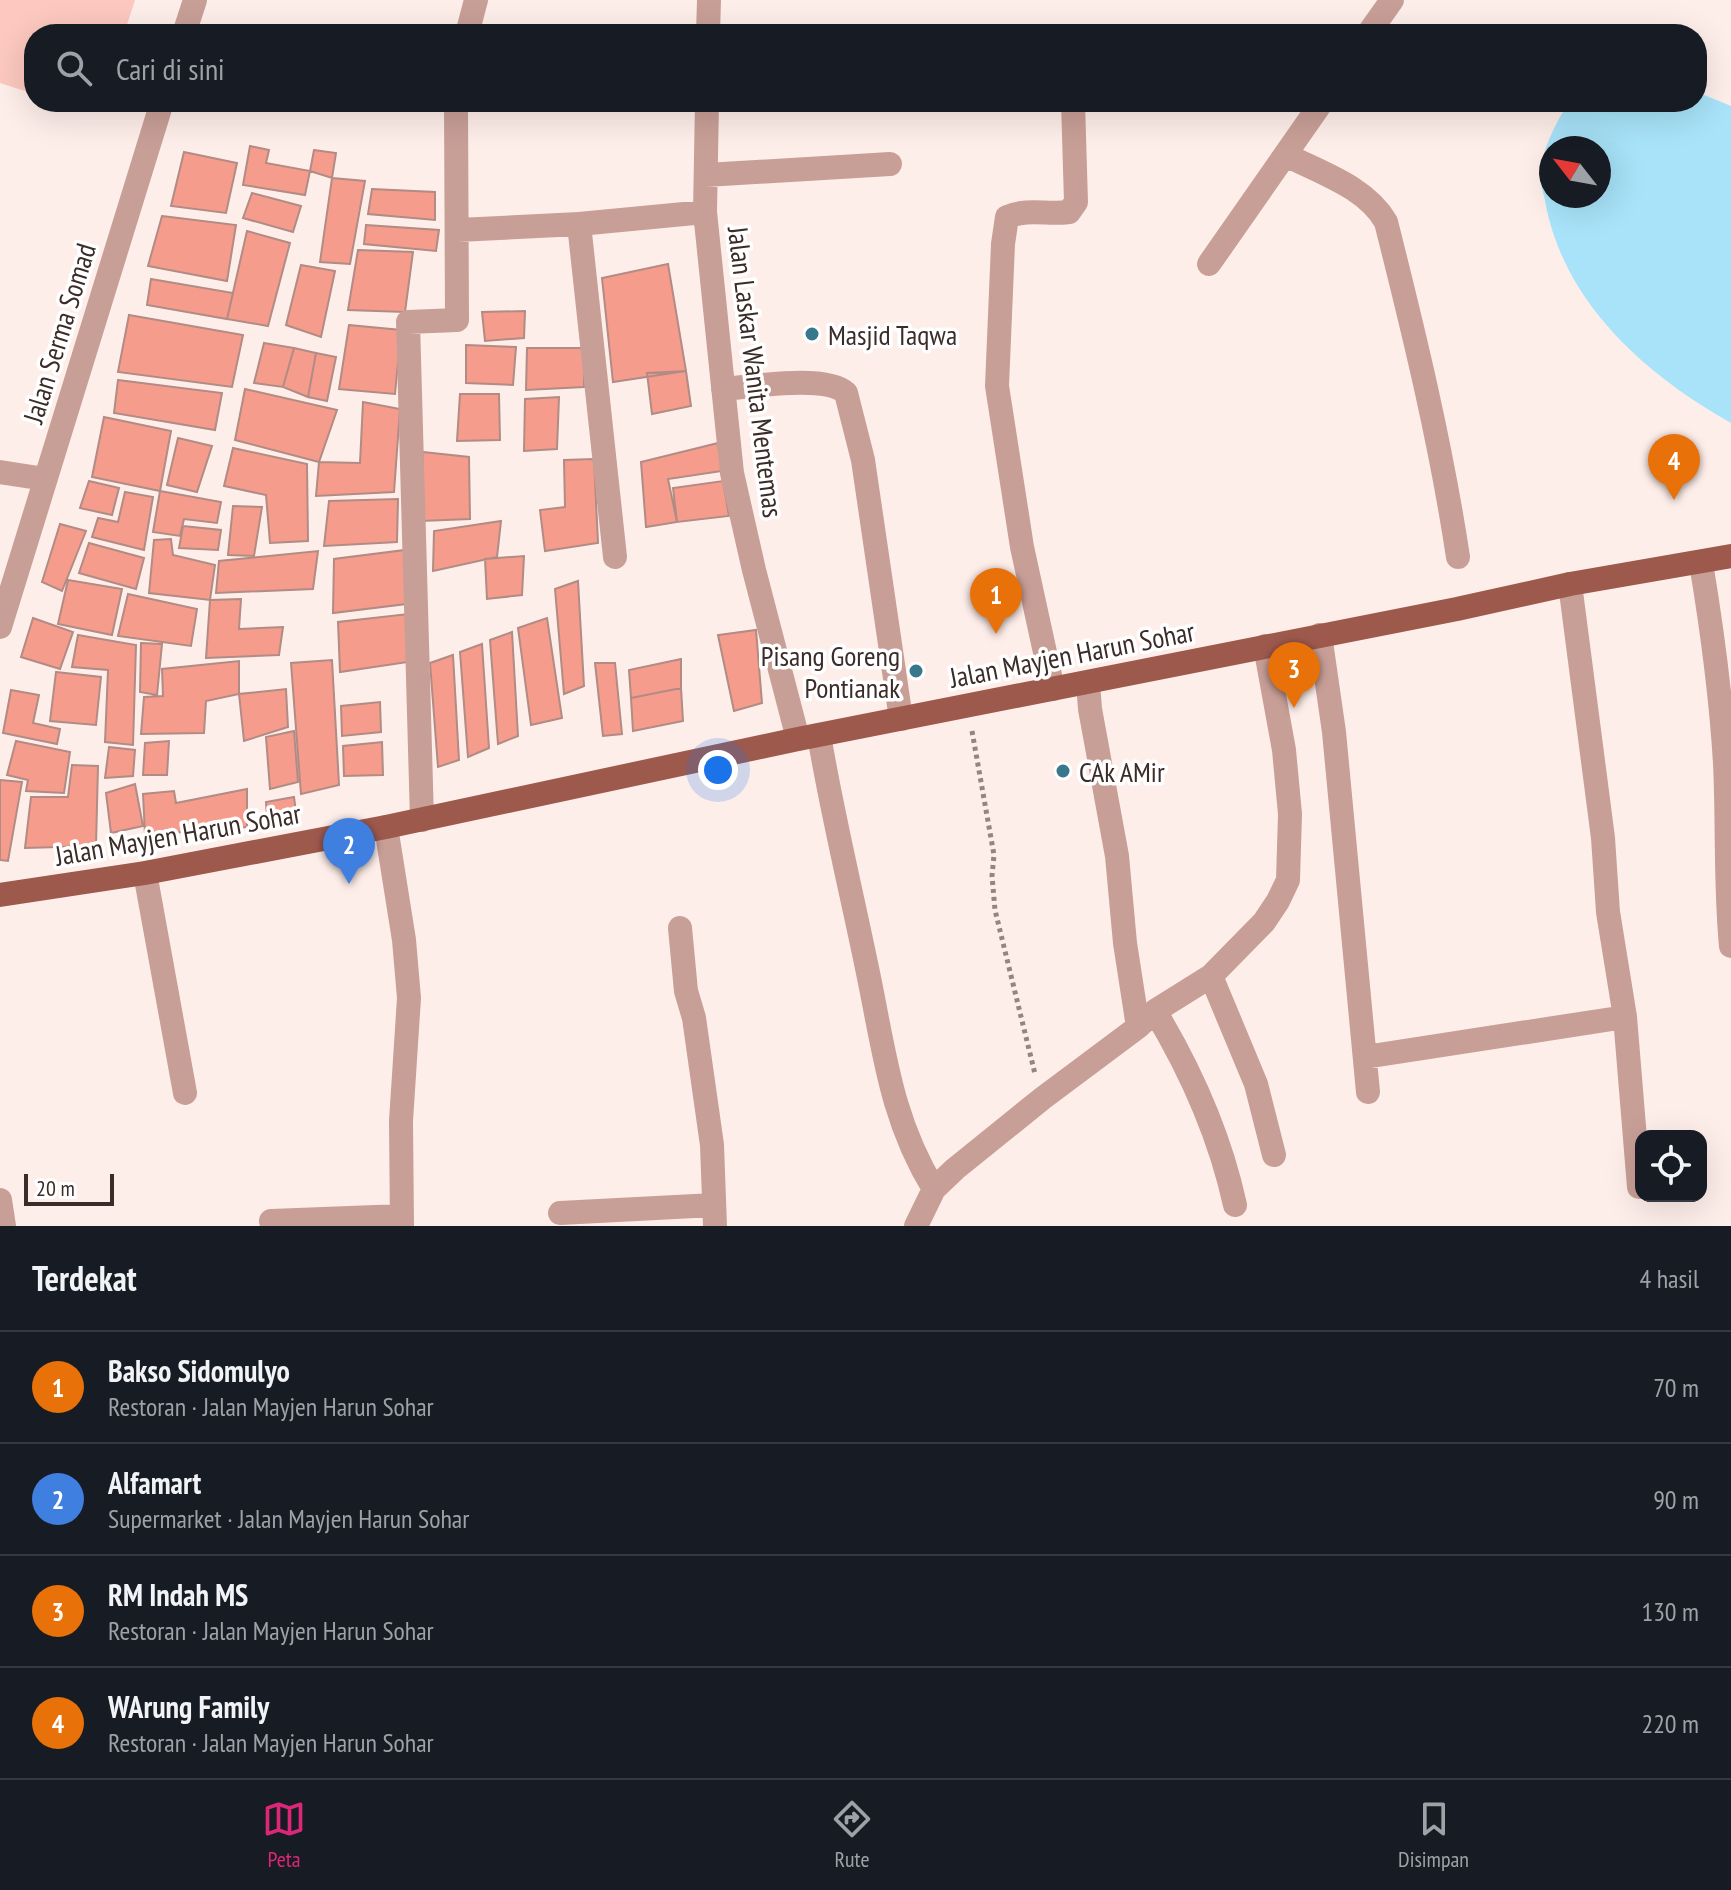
<!DOCTYPE html>
<html lang="id">
<head>
<meta charset="utf-8">
<style>
	body { margin:0; font-family:"PT Sans Narrow",sans-serif; background:#242831; color:#f1f3f6 }
	.controls { position:absolute; right:24px; bottom:24px; display:grid; overflow:hidden; border-radius:16px; box-shadow:0 8px 32px #0002 }
	.controls button { width:72px; height:72px; display:grid; place-items:center; padding:0; border:0; border-bottom:2px solid #363941; background:#171b24; color:#f1f3f6; font:40px sans-serif }
	.compass { position:absolute; left:1539px; top:136px; width:72px; height:72px; border-radius:50%; background:#171b24; box-shadow:0 8px 32px #0002; rotate:301deg }
	.scale { position:absolute; left:24px; bottom:20px; width:90px; box-sizing:border-box; padding-left:8px; border:4px solid #3b2c29; border-top:0; font-size:22px; line-height:28px; white-space:nowrap; color:#3b2c29; -webkit-text-stroke:6px #fff; paint-order:stroke }
	.you { position:absolute; left:718px; top:770px; width:28px; height:28px; margin:-20px; border:6px solid #fff; border-radius:50%; background:#1a73e8; box-shadow:0 0 0 12px #1a73e833 }
	.badge { display:grid; place-items:center; width:52px; height:52px; border-radius:50%; background:#db2777; color:#fff; font-size:26px; font-weight:700 }
	.pin { position:absolute; translate:-50% -66px; filter:drop-shadow(0 2px 4px #0008) }
	.pin::after { content:''; position:absolute; top:42px; width:28px; height:24px; background:inherit; clip-path:polygon(0 0,100% 0,50% 100%) }
	.list { margin:0; padding:0; list-style:none }
	h2 { display:flex; justify-content:space-between; align-items:center; height:104px; margin:0; padding:0 32px; font-size:34px }
	h2 small { font-size:26px; font-weight:400; color:#9ea1a6 }
	.list li { display:grid; grid-template-columns:52px 1fr auto; gap:24px; align-items:center; box-sizing:border-box; height:112px; padding:0 32px; border-top:2px solid #363941 }
	.list b { display:block; font-size:30px; white-space:nowrap }
	.list p { margin:0; font-size:26px; white-space:nowrap; color:#9ea1a6 }
	.list em { font-size:26px; font-style:normal; color:#9ea1a6 }
	.icon { flex:none; width:44px; height:44px; fill:none; stroke:currentColor; stroke-width:2; stroke-linecap:round; stroke-linejoin:round }
	.map { position:relative; flex:none; width:1731px; height:1226px; overflow:hidden }
	.search { position:absolute; background:#171b24; box-shadow:0 8px 32px #0002; left:24px; right:24px; top:24px; height:88px; display:flex; align-items:center; gap:20px; box-sizing:border-box; padding:0 28px; border-radius:32px; color:#9ea1a6; font-size:30px }
	.sheet { height:552px; background:#171b24 }
	nav { display:flex; justify-content:space-around; align-items:center; box-sizing:border-box; height:112px; border-top:2px solid #363941; background:#171b24; font-size:22px; color:#9ea1a6 }
	nav a { display:grid; justify-items:center; gap:4px }
	nav .on { color:#db2777 }
	.map>svg:first-child { display:block }
</style>
</head>
<body>
<div class="map">
<svg width="1731" height="1226" viewBox="0 0 1731 1226">
	<rect width="100%" height="100%" fill="#feeeea"/>
	<path fill="#fcc8bf" d="M 0,0 L 135,0 L 124,34 L 34,34 L 34,94 L 0,83 Z"/>
	<path fill="#a8e3f9" fill-rule="evenodd" d="M 1697,92 L 1731,106 L 1731,423 C 1646,375 1566,305 1546,206 C 1545,196 1540,185 1540,176 C 1540,154 1557,120 1569,102 L 1697,102 ZM 1551,148 L 1599,148 L 1599,196 L 1551,196 Z"/>
	<path fill="#f69c8c" stroke="#b18b84" stroke-width="2" d="M 250,146 L 269,150 L 266,163 L 310,171 L 305,195 L 243,185 Z
		M 314,150 L 336,153 L 332,178 L 310,171 Z
		M 184,152 L 237,163 L 226,213 L 171,206 Z
		M 332,178 L 365,181 L 350,264 L 320,262 Z
		M 372,189 L 435,192 L 435,220 L 368,214 Z
		M 252,193 L 301,206 L 293,232 L 243,218 Z
		M 162,216 L 236,225 L 227,281 L 148,266 Z
		M 366,225 L 439,230 L 436,251 L 364,244 Z
		M 247,231 L 290,243 L 268,326 L 227,319 Z
		M 358,250 L 413,252 L 405,312 L 348,310 Z
		M 668,264 L 686,371 L 613,382 L 602,278 Z
		M 301,265 L 335,271 L 321,337 L 286,325 Z
		M 151,279 L 233,293 L 227,319 L 147,305 Z
		M 525,311 L 524,338 L 485,341 L 482,312 Z
		M 129,315 L 243,335 L 232,387 L 118,372 Z
		M 349,325 L 401,330 L 395,394 L 339,389 Z
		M 264,343 L 294,348 L 283,387 L 254,383 Z
		M 466,345 L 516,347 L 513,385 L 466,383 Z
		M 294,348 L 316,353 L 308,397 L 283,387 Z
		M 527,348 L 584,348 L 584,387 L 526,390 Z
		M 316,353 L 336,357 L 327,401 L 308,397 Z
		M 686,371 L 691,406 L 652,414 L 647,373 Z
		M 118,380 L 222,393 L 215,430 L 114,413 Z
		M 245,389 L 337,410 L 319,462 L 235,440 Z
		M 460,394 L 499,394 L 500,440 L 457,441 Z
		M 559,397 L 557,449 L 524,451 L 525,399 Z
		M 363,402 L 400,409 L 394,492 L 316,496 L 319,462 L 360,463 Z
		M 104,417 L 171,431 L 160,491 L 92,477 Z
		M 178,438 L 212,446 L 197,492 L 167,485 Z
		M 718,443 L 722,471 L 668,479 L 677,522 L 646,527 L 641,462 Z
		M 233,448 L 307,464 L 308,541 L 270,543 L 266,495 L 224,486 Z
		M 423,452 L 469,457 L 470,519 L 421,521 Z
		M 594,459 L 598,543 L 545,551 L 540,510 L 565,507 L 564,460 Z
		M 89,481 L 119,488 L 112,515 L 80,508 Z
		M 723,481 L 729,516 L 677,522 L 673,488 Z
		M 160,491 L 221,502 L 217,523 L 184,519 L 180,536 L 153,532 Z
		M 125,492 L 153,497 L 144,550 L 92,537 L 98,518 L 118,522 Z
		M 398,499 L 397,542 L 324,546 L 329,501 Z
		M 233,506 L 262,507 L 254,556 L 228,555 Z
		M 501,521 L 497,557 L 433,571 L 434,531 Z
		M 60,524 L 86,531 L 62,591 L 42,582 Z
		M 183,526 L 221,530 L 218,550 L 179,548 Z
		M 171,539 L 173,555 L 215,565 L 210,600 L 149,593 L 154,540 Z
		M 89,543 L 144,558 L 136,589 L 79,573 Z
		M 405,550 L 406,604 L 333,613 L 334,559 Z
		M 318,551 L 313,589 L 216,593 L 219,561 Z
		M 524,556 L 522,595 L 487,599 L 485,559 Z
		M 68,580 L 122,589 L 112,635 L 58,624 Z
		M 578,581 L 584,686 L 564,694 L 555,589 Z
		M 128,594 L 197,609 L 191,646 L 118,636 Z
		M 241,599 L 239,629 L 283,627 L 279,655 L 206,658 L 210,600 Z
		M 408,614 L 408,662 L 340,672 L 338,622 Z
		M 33,618 L 73,632 L 60,669 L 21,657 Z
		M 547,618 L 562,718 L 531,725 L 518,628 Z
		M 756,630 L 762,703 L 734,711 L 718,635 Z
		M 512,632 L 518,736 L 498,744 L 490,640 Z
		M 78,635 L 136,645 L 133,745 L 105,742 L 108,670 L 72,667 Z
		M 141,643 L 162,644 L 157,695 L 140,692 Z
		M 482,644 L 489,748 L 468,757 L 460,652 Z
		M 453,655 L 459,760 L 438,767 L 430,663 Z
		M 681,659 L 681,688 L 631,698 L 629,670 Z
		M 332,660 L 339,785 L 301,794 L 291,663 Z
		M 239,661 L 239,694 L 206,701 L 204,733 L 141,734 L 144,697 L 163,696 L 162,669 Z
		M 595,663 L 615,663 L 622,734 L 603,736 Z
		M 56,672 L 101,677 L 96,725 L 50,721 Z
		M 681,688 L 683,721 L 633,731 L 631,698 Z
		M 286,689 L 288,727 L 244,741 L 239,694 Z
		M 11,690 L 39,695 L 33,723 L 60,729 L 57,744 L 3,733 Z
		M 380,702 L 381,732 L 342,736 L 341,706 Z
		M 294,731 L 298,782 L 270,789 L 266,737 Z
		M 16,741 L 70,752 L 64,793 L 26,791 L 28,780 L 7,775 Z
		M 169,741 L 167,775 L 143,775 L 145,743 Z
		M 382,742 L 383,775 L 344,776 L 343,746 Z
		M 109,747 L 135,750 L 133,776 L 105,778 Z
		M 72,765 L 98,766 L 96,846 L 25,848 L 31,797 L 68,797 Z
		M 0,780 L 22,782 L 8,861 L 0,860 Z
		M 135,784 L 143,826 L 111,833 L 106,793 Z
		M 247,789 L 247,827 L 145,835 L 143,794 L 174,791 L 176,803 Z
		M 294,797 L 296,812 L 267,817 L 266,802 Z"/>
	<g fill="none" stroke-linecap="round" stroke-linejoin="round">
		<path stroke="#948581" stroke-width="5" stroke-dasharray="4 4" stroke-linecap="butt" d="M 972,731 L 994,855 L 992,876 L 995,910 L 1035,1074"/>
		<path stroke="#c89f97" stroke-width="24" d="M 184,34 L 195,0
			M 467,34 L 476,0
			M 708,34 L 709,0
			M 1368,34 L 1392,0
			M 707,102 L 705,212 L 732,473 L 754,570 L 798,739
			M 1286,155 C 1321,173 1366,187 1386,222 C 1414,333 1441,444 1458,557
			M 706,175 L 890,164
			M 579,224 L 615,557
			M 458,230 L 579,224 L 705,212
			M 1209,264 L 1322,102
			M 723,389 C 751,387 826,374 846,393 L 863,460 L 901,719
			M 0,472 L 45,479
			M 1701,563 C 1712,629 1721,696 1725,763 C 1728,824 1725,885 1731,946
			M 1570,584 L 1603,838 L 1608,912 L 1625,1017 L 1639,1187
			M 0,627 L 162,102
			M 1320,635 L 1334,732 L 1368,1092
			M 1088,683 L 1090,709 L 1117,856 L 1125,943 L 1138,1027
			M 1053,689 L 1022,547 L 997,386 L 1003,244 L 1007,217 C 1029,208 1047,215 1069,212 L 1076,202 L 1073,102
			M 819,735 C 832,813 851,890 867,968 C 884,1048 890,1118 934,1189
			M 422,820 L 408,322 L 457,320 L 456,102
			M 386,827 L 404,940 L 409,998 L 401,1121 L 402,1226
			M 145,873 L 185,1093
			M 680,928 L 686,991 L 694,1018 L 712,1145 L 715,1226
			M 1211,976 L 1256,1084 L 1274,1155
			M 1155,1011 C 1191,1071 1220,1136 1235,1205
			M 1365,1057 L 1625,1017
			M 0,1200 L 4,1226
			M 560,1213 L 714,1205
			M 271,1221 L 402,1216
			M 916,1226 L 934,1189 L 955,1169 L 1043,1098 L 1138,1027 L 1155,1011 L 1211,976 L 1264,922 L 1278,901 L 1288,880 L 1290,814 L 1284,750 L 1265,646"/>
		<path stroke="#9e594d" stroke-width="24" d="M 0,895 L 145,873 L 386,827 L 798,739 L 1457,609 L 1570,584 L 1731,556"/>
	</g>
	<g fill="#39778d" stroke="#fff" stroke-width="3">
		<circle cx="812" cy="334" r="8"/>
		<circle cx="916" cy="671" r="8"/>
		<circle cx="1063" cy="771" r="8"/>
	</g>
	<g text-anchor="middle" dominant-baseline="central" stroke-width="7" stroke-linejoin="round" paint-order="stroke">
		<g font-size="28" fill="#3b2c29" stroke="#fff">
			<text transform="translate(59 333) rotate(-73)">Jalan Serma Somad</text>
			<text transform="translate(756 372) rotate(83)">Jalan Laskar Wanita Mentemas</text>
			<text transform="translate(1072 654) rotate(-11)">Jalan Mayjen Harun Sohar</text>
			<text transform="translate(178 834) rotate(-10)">Jalan Mayjen Harun Sohar</text>
		</g>
		<g font-size="28" fill="#3b2c29" stroke="#fff" text-anchor="start">
			<text x="828" y="334">Masjid Taqwa</text>
			<text x="900" y="655" text-anchor="end">Pisang Goreng<tspan x="900" dy="32">Pontianak</tspan></text>
			<text x="1079" y="771">CAk AMir</text>
		</g>
	</g>
</svg>
<div class="controls">
<button><svg class="icon" aria-label="locate" viewBox="0 0 24 24"><circle cx="12" cy="12" r="6"/><path d="M12 2v4M12 18v4M2 12h4M18 12h4"/></svg></button>
</div>
<svg class="compass" viewBox="-18 -18 36 36"><path d="M0-13l5 13h-10z" fill="#e53935"/><path d="M0 13l5-13h-10z" fill="#9ea1a6"/></svg>
<div class="scale">20 m</div>
<div class="you"></div>
<div class="pin badge" style="left:996px;top:634px;background:#e8710a">1</div>
<div class="pin badge" style="left:349px;top:884px;background:#3f7fe0">2</div>
<div class="pin badge" style="left:1294px;top:708px;background:#e8710a">3</div>
<div class="pin badge" style="left:1674px;top:500px;background:#e8710a">4</div>
<div class="search"><svg class="icon" aria-label="search" viewBox="0 0 24 24"><circle cx="10" cy="10" r="6"/><path d="M15 15l6 6"/></svg>Cari di sini</div>
</div>
<section class="sheet">
<h2>Terdekat<small>4 hasil</small></h2>
<ul class="list">
<li><span class="badge" style="background:#e8710a">1</span><div><b>Bakso Sidomulyo</b><p>Restoran · Jalan Mayjen Harun Sohar</p></div><em>70 m</em></li>
<li><span class="badge" style="background:#3f7fe0">2</span><div><b>Alfamart</b><p>Supermarket · Jalan Mayjen Harun Sohar</p></div><em>90 m</em></li>
<li><span class="badge" style="background:#e8710a">3</span><div><b>RM Indah MS</b><p>Restoran · Jalan Mayjen Harun Sohar</p></div><em>130 m</em></li>
<li><span class="badge" style="background:#e8710a">4</span><div><b>WArung Family</b><p>Restoran · Jalan Mayjen Harun Sohar</p></div><em>220 m</em></li>
</ul>
</section>
<nav>
<a class="on"><svg class="icon" aria-label="map" viewBox="0 0 24 24"><path d="M3 6l6-2 6 2 6-2v14l-6 2-6-2-6 2zM9 4v14M15 6v14"/></svg>Peta</a>
<a><svg class="icon" aria-label="directions" viewBox="0 0 24 24"><path d="M12 3l9 9-9 9-9-9zM9 14v-3h6M13 9l2 2-2 2"/></svg>Rute</a>
<a><svg class="icon" aria-label="saved" viewBox="0 0 24 24"><path d="M7 4h10v16l-5-4-5 4z"/></svg>Disimpan</a>
</nav>
</body>
</html>
